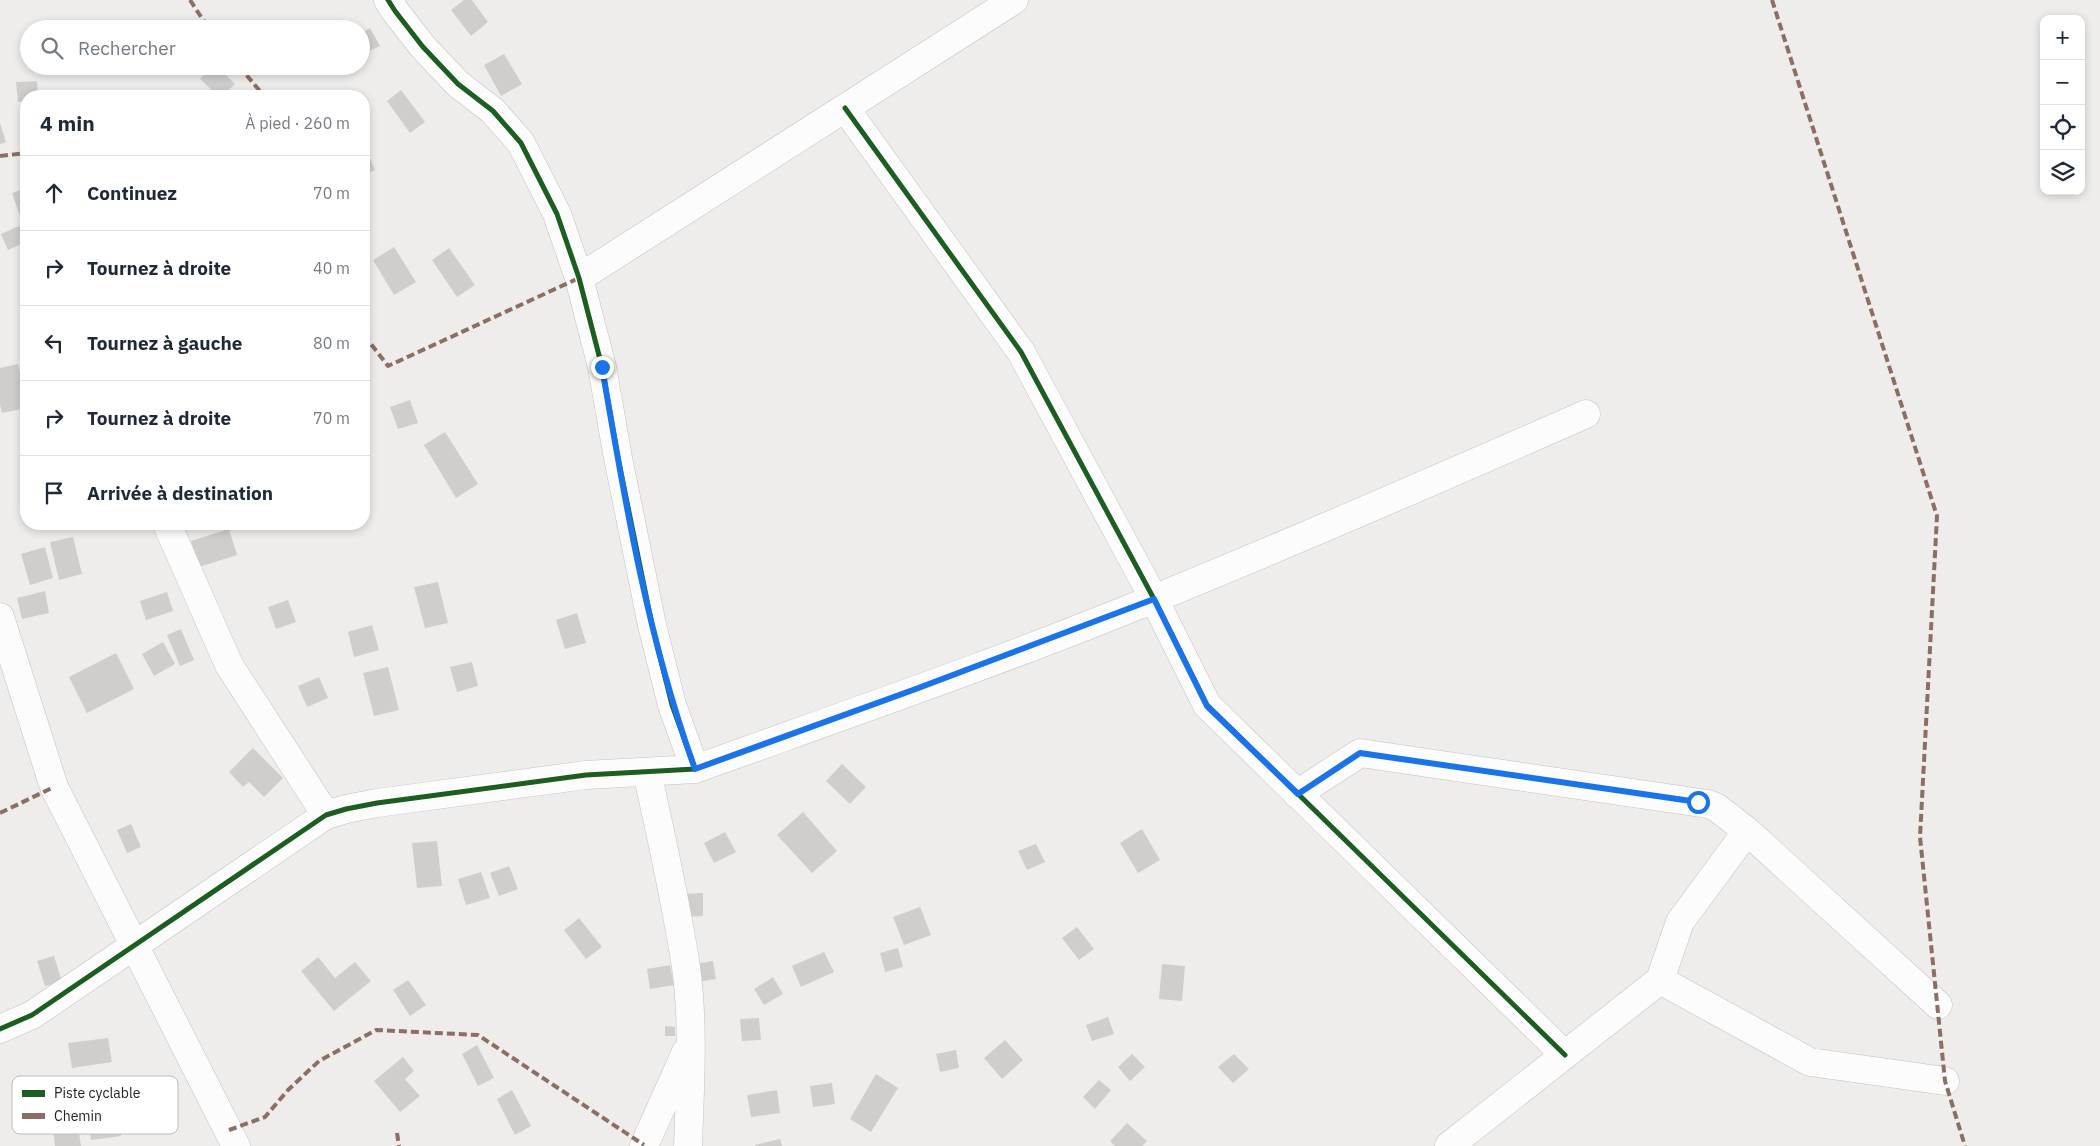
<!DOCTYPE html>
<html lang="fr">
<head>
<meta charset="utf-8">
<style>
	body { margin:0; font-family:"IBM Plex Sans",sans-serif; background:#f2f2f3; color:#1f2937 }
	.controls { position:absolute; right:15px; top:15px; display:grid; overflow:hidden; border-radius:10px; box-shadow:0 2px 8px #0003 }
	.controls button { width:45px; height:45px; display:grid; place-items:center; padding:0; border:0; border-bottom:1px solid #e0e1e3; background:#fff; color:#1f2937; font:25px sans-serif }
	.stop { position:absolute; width:15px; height:15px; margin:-11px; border:4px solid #1a73e8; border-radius:50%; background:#fff }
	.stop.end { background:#1a73e8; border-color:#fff; box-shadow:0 1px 5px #0008 }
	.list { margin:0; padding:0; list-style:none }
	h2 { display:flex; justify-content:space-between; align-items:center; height:65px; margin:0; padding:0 20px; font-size:21px }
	h2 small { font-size:16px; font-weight:400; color:#747a83 }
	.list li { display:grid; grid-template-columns:32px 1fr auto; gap:15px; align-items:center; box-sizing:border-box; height:75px; padding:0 20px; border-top:1px solid #e0e1e3 }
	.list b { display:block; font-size:19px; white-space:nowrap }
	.list em { font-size:16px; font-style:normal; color:#747a83 }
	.icon { flex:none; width:28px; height:28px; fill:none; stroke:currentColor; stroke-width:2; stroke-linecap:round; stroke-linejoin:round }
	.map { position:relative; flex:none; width:2100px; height:1146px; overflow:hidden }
	.search { position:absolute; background:#fff; box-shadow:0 2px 8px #0003; left:20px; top:20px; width:350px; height:55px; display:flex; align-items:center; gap:12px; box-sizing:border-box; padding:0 18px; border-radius:28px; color:#747a83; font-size:19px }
	.panel { position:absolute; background:#fff; box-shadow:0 2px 8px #0003; left:20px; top:90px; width:350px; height:440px; border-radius:20px }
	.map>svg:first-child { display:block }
</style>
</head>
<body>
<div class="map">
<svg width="2100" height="1146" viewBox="0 0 2100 1146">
	<rect width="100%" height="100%" fill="#efedeb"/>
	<path fill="#d0cecc" d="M 464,0 L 472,0 L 488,22 L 471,36 L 451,10 Z
		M 370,28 L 380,46 L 361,55 L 361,33 Z
		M 504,54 L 522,84 L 501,96 L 484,65 Z
		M 212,66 L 217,66 L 235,84 L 222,96 L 218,96 L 200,79 Z
		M 37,81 L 38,96 L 26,96 L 26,101 L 18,102 L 16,82 Z
		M 401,90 L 425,122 L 410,133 L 387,101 Z
		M 0,123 L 6,142 L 0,144 Z
		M 364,144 L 375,170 L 364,175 Z
		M 26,188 L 26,221 L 22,222 L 12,193 Z
		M 19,226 L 26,242 L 8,250 L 1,234 Z
		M 394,247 L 416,282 L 394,295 L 373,260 Z
		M 449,248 L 475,285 L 457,297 L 432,260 Z
		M 18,364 L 26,398 L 26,408 L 2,413 L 0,405 L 0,368 Z
		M 410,400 L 418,423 L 398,429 L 390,407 Z
		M 445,432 L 478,484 L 456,498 L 424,445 Z
		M 26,448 L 26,465 L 21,449 Z
		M 229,529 L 237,555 L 199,567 L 191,541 Z
		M 73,537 L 82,574 L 59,580 L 50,542 Z
		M 45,547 L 53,578 L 30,585 L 21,554 Z
		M 438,582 L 448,623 L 425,628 L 414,587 Z
		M 45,591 L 49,613 L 22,619 L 17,598 Z
		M 167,592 L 173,611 L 146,620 L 140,601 Z
		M 288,600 L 296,622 L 276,629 L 268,607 Z
		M 577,613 L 586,643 L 565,649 L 556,620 Z
		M 372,625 L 379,650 L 354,657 L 348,632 Z
		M 181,629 L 194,660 L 180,666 L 167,635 Z
		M 163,642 L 175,664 L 154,676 L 142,654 Z
		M 116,653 L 134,689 L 87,713 L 69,677 Z
		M 472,662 L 478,686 L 457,692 L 450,667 Z
		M 388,667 L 399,710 L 374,716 L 363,673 Z
		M 319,677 L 328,698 L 307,707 L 298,686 Z
		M 253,748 L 283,778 L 264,797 L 249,782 L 243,787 L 229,772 Z
		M 842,764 L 866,787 L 850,804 L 826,781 Z
		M 803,812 L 837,851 L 812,873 L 777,835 Z
		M 131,824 L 141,847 L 127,853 L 117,830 Z
		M 1142,829 L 1160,860 L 1138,873 L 1120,843 Z
		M 725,832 L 736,852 L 714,863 L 704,843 Z
		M 437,841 L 442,886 L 417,888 L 412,843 Z
		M 1036,844 L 1045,862 L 1027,870 L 1018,851 Z
		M 509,866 L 518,889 L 499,896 L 490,873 Z
		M 481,872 L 490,898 L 466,905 L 458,879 Z
		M 703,893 L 703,916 L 683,917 L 682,894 Z
		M 920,907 L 931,935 L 904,945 L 893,917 Z
		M 579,918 L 602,947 L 586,959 L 564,930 Z
		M 1077,927 L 1094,949 L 1079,960 L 1062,938 Z
		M 898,948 L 903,967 L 885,972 L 880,953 Z
		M 824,952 L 834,972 L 801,987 L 792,966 Z
		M 54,956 L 62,982 L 45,986 L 37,961 Z
		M 318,957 L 335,978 L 355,962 L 371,981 L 334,1011 L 301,971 Z
		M 713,961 L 716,979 L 697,982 L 694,964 Z
		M 1162,964 L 1185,966 L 1182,1001 L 1159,999 Z
		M 670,965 L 674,985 L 650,989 L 647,969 Z
		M 773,977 L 783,994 L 764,1005 L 754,989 Z
		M 408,980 L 426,1005 L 410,1016 L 393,990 Z
		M 1108,1017 L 1114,1034 L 1092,1041 L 1086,1025 Z
		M 759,1018 L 761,1040 L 742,1041 L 740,1019 Z
		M 665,1026 L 675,1027 L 675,1036 L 665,1036 Z
		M 108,1038 L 112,1062 L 72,1068 L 68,1043 Z
		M 1005,1040 L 1023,1060 L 1002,1079 L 984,1058 Z
		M 477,1045 L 494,1078 L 478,1086 L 462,1054 Z
		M 956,1050 L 959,1068 L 940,1072 L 936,1054 Z
		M 1132,1054 L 1145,1067 L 1130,1081 L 1118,1067 Z
		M 1234,1054 L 1249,1069 L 1233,1083 L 1218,1067 Z
		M 403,1057 L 414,1071 L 405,1079 L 420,1096 L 400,1112 L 374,1081 Z
		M 876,1074 L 898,1088 L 871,1132 L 850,1119 Z
		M 1099,1080 L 1111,1090 L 1095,1109 L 1083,1097 Z
		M 832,1083 L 835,1104 L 813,1107 L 810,1086 Z
		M 512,1090 L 531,1126 L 515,1135 L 497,1099 Z
		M 777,1090 L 780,1113 L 751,1117 L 747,1095 Z
		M 118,1109 L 121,1136 L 91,1140 L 87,1113 Z
		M 1127,1123 L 1147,1141 L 1142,1146 L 1115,1146 L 1110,1141 Z
		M 78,1126 L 81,1146 L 55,1146 L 53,1130 Z
		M 780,1139 L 782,1146 L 755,1146 L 755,1145 Z"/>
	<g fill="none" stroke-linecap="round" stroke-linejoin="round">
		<g stroke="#c3c2c1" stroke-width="29">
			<path id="minor" d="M 845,108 L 1021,352 L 1154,599 L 1207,705 L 1565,1055
				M 579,278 L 1014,0
				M 167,524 L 229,665 L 326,815
				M 0,617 L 54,787 L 236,1146
				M 695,769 C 848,714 1005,660 1156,598 C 1300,539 1443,477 1586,414
				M 647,772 C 661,836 676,901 686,967 C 694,1025 690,1087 688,1146
				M 1297,794 L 1360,753 L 1708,804 L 1716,807 L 1747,831 L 1938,1005
				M 1660,980 L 1810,1062 L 1945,1081
				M 0,1029 L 32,1015 L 326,815 L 346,809 L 377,803 L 586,775 L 695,769 L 672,705 L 652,625 L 618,458 L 602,367 L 579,278 L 557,214 L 521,143 L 493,111 L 458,84 L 423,47 L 395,11 L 388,0
				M 644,1146 L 686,1052
				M 1449,1146 L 1660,980 L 1680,922 L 1747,831"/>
		</g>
		<use href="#minor" stroke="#fdfcfc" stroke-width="28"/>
		<path stroke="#8d6e63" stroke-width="4" stroke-dasharray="8 4" stroke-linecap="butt" d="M 190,0 L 209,29
			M 1772,0 L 1937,516 L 1920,837 L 1945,1081 L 1965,1146
			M 239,66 L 264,96
			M 0,156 L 26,153
			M 364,335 L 388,366 L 579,278
			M 0,813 L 54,787
			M 229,1130 L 265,1117 L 288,1090 L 319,1061 L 376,1030 L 478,1035 L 644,1145
			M 397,1133 L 399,1146"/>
		<g stroke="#fff" stroke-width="8">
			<path id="cycleway" d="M 845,108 L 1021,352 L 1154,599 L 1207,705 L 1565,1055
				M 0,1029 L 32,1015 L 326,815 L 346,809 L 377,803 L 586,775 L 695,769 L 672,705 L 652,625 L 618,458 L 602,367 L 579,278 L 557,214 L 521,143 L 493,111 L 458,84 L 423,47 L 395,11 L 388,0"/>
		</g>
		<use href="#cycleway" stroke="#1b5e20" stroke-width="5"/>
	</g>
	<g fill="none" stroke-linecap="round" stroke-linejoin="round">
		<path stroke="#1a73e8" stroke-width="6" d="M 602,367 C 625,502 648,640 695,769 L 913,690 L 1154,599 L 1207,706 L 1298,794 L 1360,753 L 1698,802"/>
	</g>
	<rect x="12" y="1076" width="166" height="58" rx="8" fill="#fff" stroke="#bdbdbd" stroke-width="1"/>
	<rect x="22" y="1090" width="23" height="7" fill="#1b5e20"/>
	<rect x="22" y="1113" width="23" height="6" fill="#8d6e63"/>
	<g font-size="14" fill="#222">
		<text x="54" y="1098">Piste cyclable</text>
		<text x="54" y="1121">Chemin</text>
	</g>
</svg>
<div class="controls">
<button>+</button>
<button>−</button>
<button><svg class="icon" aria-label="locate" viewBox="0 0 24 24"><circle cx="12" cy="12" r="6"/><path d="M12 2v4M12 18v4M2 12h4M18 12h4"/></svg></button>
<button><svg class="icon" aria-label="layers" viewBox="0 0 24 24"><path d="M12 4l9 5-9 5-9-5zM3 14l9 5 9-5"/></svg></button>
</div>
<div class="stop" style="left:1698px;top:802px"></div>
<div class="stop end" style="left:602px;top:367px"></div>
<div class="search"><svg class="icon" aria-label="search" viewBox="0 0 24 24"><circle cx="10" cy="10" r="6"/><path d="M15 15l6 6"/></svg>Rechercher</div>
<section class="panel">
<h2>4 min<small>À pied · 260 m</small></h2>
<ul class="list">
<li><svg class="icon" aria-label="ahead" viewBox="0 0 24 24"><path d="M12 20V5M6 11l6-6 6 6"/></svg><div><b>Continuez</b></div><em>70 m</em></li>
<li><svg class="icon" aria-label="right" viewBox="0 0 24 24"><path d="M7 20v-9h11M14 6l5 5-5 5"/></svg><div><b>Tournez à droite</b></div><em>40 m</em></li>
<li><svg class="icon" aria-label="left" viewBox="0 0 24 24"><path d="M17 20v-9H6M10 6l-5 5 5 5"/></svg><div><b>Tournez à gauche</b></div><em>80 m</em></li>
<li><svg class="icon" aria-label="right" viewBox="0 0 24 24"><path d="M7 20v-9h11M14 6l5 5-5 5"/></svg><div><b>Tournez à droite</b></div><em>70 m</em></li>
<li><svg class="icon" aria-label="arrive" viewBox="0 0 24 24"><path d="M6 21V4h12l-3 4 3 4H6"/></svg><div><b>Arrivée à destination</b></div></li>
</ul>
</section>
</div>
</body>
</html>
